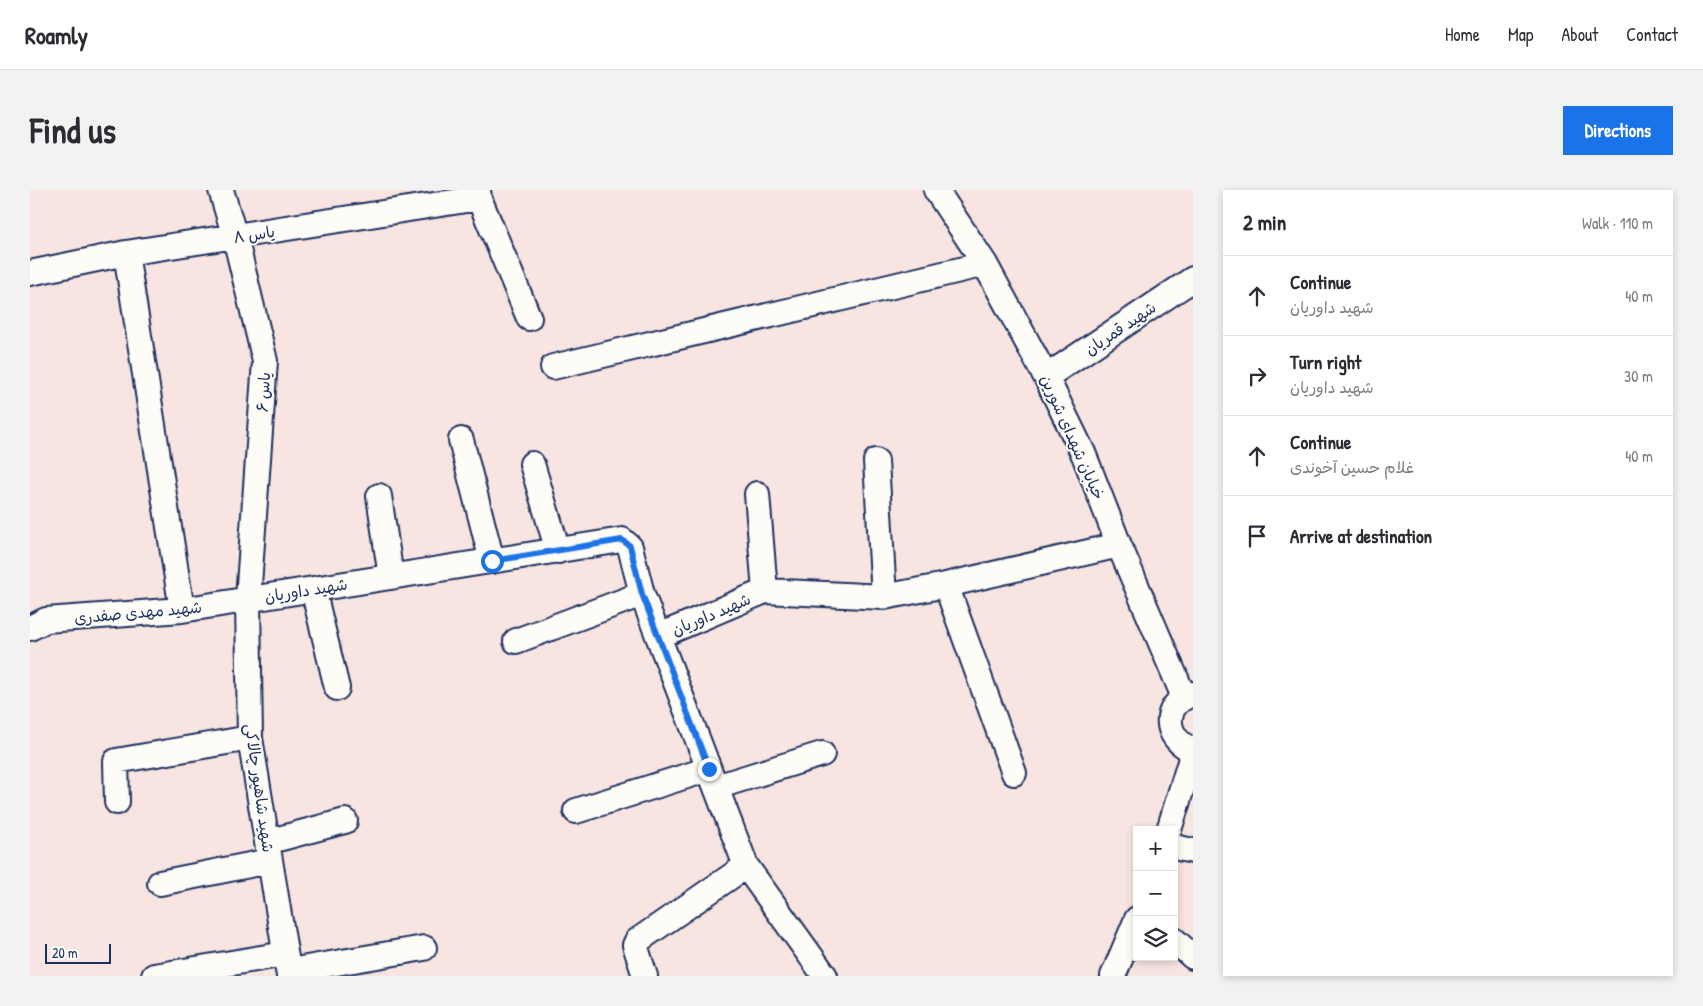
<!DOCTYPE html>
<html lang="en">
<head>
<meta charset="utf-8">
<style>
	body { margin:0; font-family:"Patrick Hand","Playpen Sans Arabic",sans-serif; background:#f2f2f3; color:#2b2b33 }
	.controls { position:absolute; right:15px; bottom:15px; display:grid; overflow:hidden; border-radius:0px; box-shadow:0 2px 8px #0003 }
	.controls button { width:45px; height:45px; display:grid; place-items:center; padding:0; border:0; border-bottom:1px solid #e1e1e2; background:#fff; color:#2b2b33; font:25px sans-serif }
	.scale { position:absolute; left:15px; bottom:12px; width:66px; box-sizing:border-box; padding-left:5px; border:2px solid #1b2f5e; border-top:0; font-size:14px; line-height:18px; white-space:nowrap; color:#1b2f5e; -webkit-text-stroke:4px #fdfcf7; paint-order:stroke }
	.stop { position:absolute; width:15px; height:15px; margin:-11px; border:4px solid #1a73e8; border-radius:50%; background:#fff }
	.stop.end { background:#1a73e8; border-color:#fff; box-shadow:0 1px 5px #0008 }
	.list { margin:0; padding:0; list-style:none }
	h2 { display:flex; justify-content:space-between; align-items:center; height:65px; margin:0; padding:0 20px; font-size:21px }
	h2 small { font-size:16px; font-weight:400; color:#7c7c81 }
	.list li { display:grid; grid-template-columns:32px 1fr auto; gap:15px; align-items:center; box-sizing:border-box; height:80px; padding:0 20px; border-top:1px solid #e1e1e2 }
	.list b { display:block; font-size:19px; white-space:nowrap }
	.list p { margin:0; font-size:16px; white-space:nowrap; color:#7c7c81 }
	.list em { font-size:16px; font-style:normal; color:#7c7c81 }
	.icon { flex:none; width:28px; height:28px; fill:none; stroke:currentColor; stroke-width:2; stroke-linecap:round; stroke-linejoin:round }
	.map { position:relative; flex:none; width:1163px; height:786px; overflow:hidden; border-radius:0px }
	header { display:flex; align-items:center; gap:30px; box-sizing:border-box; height:70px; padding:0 25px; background:#fff; border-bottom:1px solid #e1e1e2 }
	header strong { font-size:24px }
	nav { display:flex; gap:28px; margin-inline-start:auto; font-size:18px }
	.intro { display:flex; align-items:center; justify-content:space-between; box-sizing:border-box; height:120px; padding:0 30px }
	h1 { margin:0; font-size:35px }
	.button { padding:12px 22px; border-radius:0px; background:#1a73e8; color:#fff; font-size:18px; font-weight:700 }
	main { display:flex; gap:30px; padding:0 30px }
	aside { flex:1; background:#fff; border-radius:0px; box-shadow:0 2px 8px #0003 }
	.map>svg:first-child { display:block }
</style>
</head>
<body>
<header>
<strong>Roamly</strong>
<nav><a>Home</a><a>Map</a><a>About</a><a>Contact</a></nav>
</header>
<div class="intro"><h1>Find us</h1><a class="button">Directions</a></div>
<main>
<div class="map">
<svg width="1163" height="786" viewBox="0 0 1163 786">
	<rect width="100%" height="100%" fill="#f8e5e1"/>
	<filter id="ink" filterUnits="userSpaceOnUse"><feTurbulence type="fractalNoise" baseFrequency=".02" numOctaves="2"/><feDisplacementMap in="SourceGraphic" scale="10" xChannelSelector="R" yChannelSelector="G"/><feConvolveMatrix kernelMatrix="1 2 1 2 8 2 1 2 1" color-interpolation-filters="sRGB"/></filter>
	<g filter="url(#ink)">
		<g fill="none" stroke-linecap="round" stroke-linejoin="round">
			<g stroke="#1b2f5e" stroke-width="28">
				<path id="minor" d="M 191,0 L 205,47 L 235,171 L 218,409 L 220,548 L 259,786
					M 448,0 L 449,8 L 499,128
					M 906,0 L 955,74 L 1016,187 L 1054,265 L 1089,355 L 1154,507
					M 96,63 L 152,420
					M 0,83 L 96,63 L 449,8
					M 523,177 L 955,74
					M 1016,187 L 1163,89
					M 431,250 L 462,371
					M 846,271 L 854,407
					M 502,274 L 528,361
					M 727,304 L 735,401
					M 349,306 L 361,387
					M 916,395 L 984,583
					M 283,399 L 307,498
					M 0,438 L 16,430 L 152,420 L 592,350 L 600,357 L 612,404 L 716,676 L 795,786
					M 629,446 L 735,401 L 854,407 L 916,395 L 1089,355
					M 486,451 L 612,404
					M 1163,504 C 1131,514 1133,549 1163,560
					M 686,597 L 792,564
					M 87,612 L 86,571 L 220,548
					M 546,621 L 679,579
					M 1139,640 L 1163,562
					M 237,652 L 315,631
					M 1144,657 L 1163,661
					M 130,693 L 239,671
					M 1144,750 L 1163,767
					M 259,781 L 394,758
					M 124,786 L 255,764
					M 615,786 L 605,755 L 607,751 L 716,676
					M 1083,786 L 1107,729"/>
			</g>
			<use href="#minor" stroke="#fdfcf7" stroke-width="24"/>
		</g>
	</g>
	<g fill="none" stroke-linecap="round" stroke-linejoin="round" filter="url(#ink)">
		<path stroke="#1a73e8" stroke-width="6" d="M 462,371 L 592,350 L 600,356 L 612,404 L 679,579"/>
	</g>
	<g text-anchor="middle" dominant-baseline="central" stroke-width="4" stroke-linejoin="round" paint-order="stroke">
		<g font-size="16" fill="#1b2f5e" stroke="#fdfcf7">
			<text transform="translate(224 44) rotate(-9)">یاس ۸</text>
			<text transform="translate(1090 138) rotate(-34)">شهید قمریان</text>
			<text transform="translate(233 202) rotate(-86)">یاس ۶</text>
			<text transform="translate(1043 247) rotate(66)">خیابان شهدای شورین</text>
			<text transform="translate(276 400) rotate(-9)">شهید داوریان</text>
			<text transform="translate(108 422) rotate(-5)">شهید مهدی صفدری</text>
			<text transform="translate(681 424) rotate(-23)">شهید داوریان</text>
			<text transform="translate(230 598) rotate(82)">شهید شاهپور چالاکی</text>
		</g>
	</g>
</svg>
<div class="controls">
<button>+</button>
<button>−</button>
<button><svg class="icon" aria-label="layers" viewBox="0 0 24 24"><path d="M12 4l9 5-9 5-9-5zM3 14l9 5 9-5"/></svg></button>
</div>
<div class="scale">20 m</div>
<div class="stop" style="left:462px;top:371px"></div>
<div class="stop end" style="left:679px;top:579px"></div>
</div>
<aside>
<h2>2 min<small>Walk · 110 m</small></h2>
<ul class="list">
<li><svg class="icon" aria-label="ahead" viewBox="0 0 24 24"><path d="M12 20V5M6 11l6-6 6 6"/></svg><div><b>Continue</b><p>شهید داوریان</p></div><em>40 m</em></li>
<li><svg class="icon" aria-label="right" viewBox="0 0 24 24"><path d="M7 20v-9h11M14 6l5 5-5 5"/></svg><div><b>Turn right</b><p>شهید داوریان</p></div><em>30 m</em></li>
<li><svg class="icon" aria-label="ahead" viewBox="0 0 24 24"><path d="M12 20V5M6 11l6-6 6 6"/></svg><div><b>Continue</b><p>غلام حسین آخوندی</p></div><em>40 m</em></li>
<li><svg class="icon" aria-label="arrive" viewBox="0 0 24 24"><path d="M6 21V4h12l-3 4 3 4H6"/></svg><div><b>Arrive at destination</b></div></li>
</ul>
</aside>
</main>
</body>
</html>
